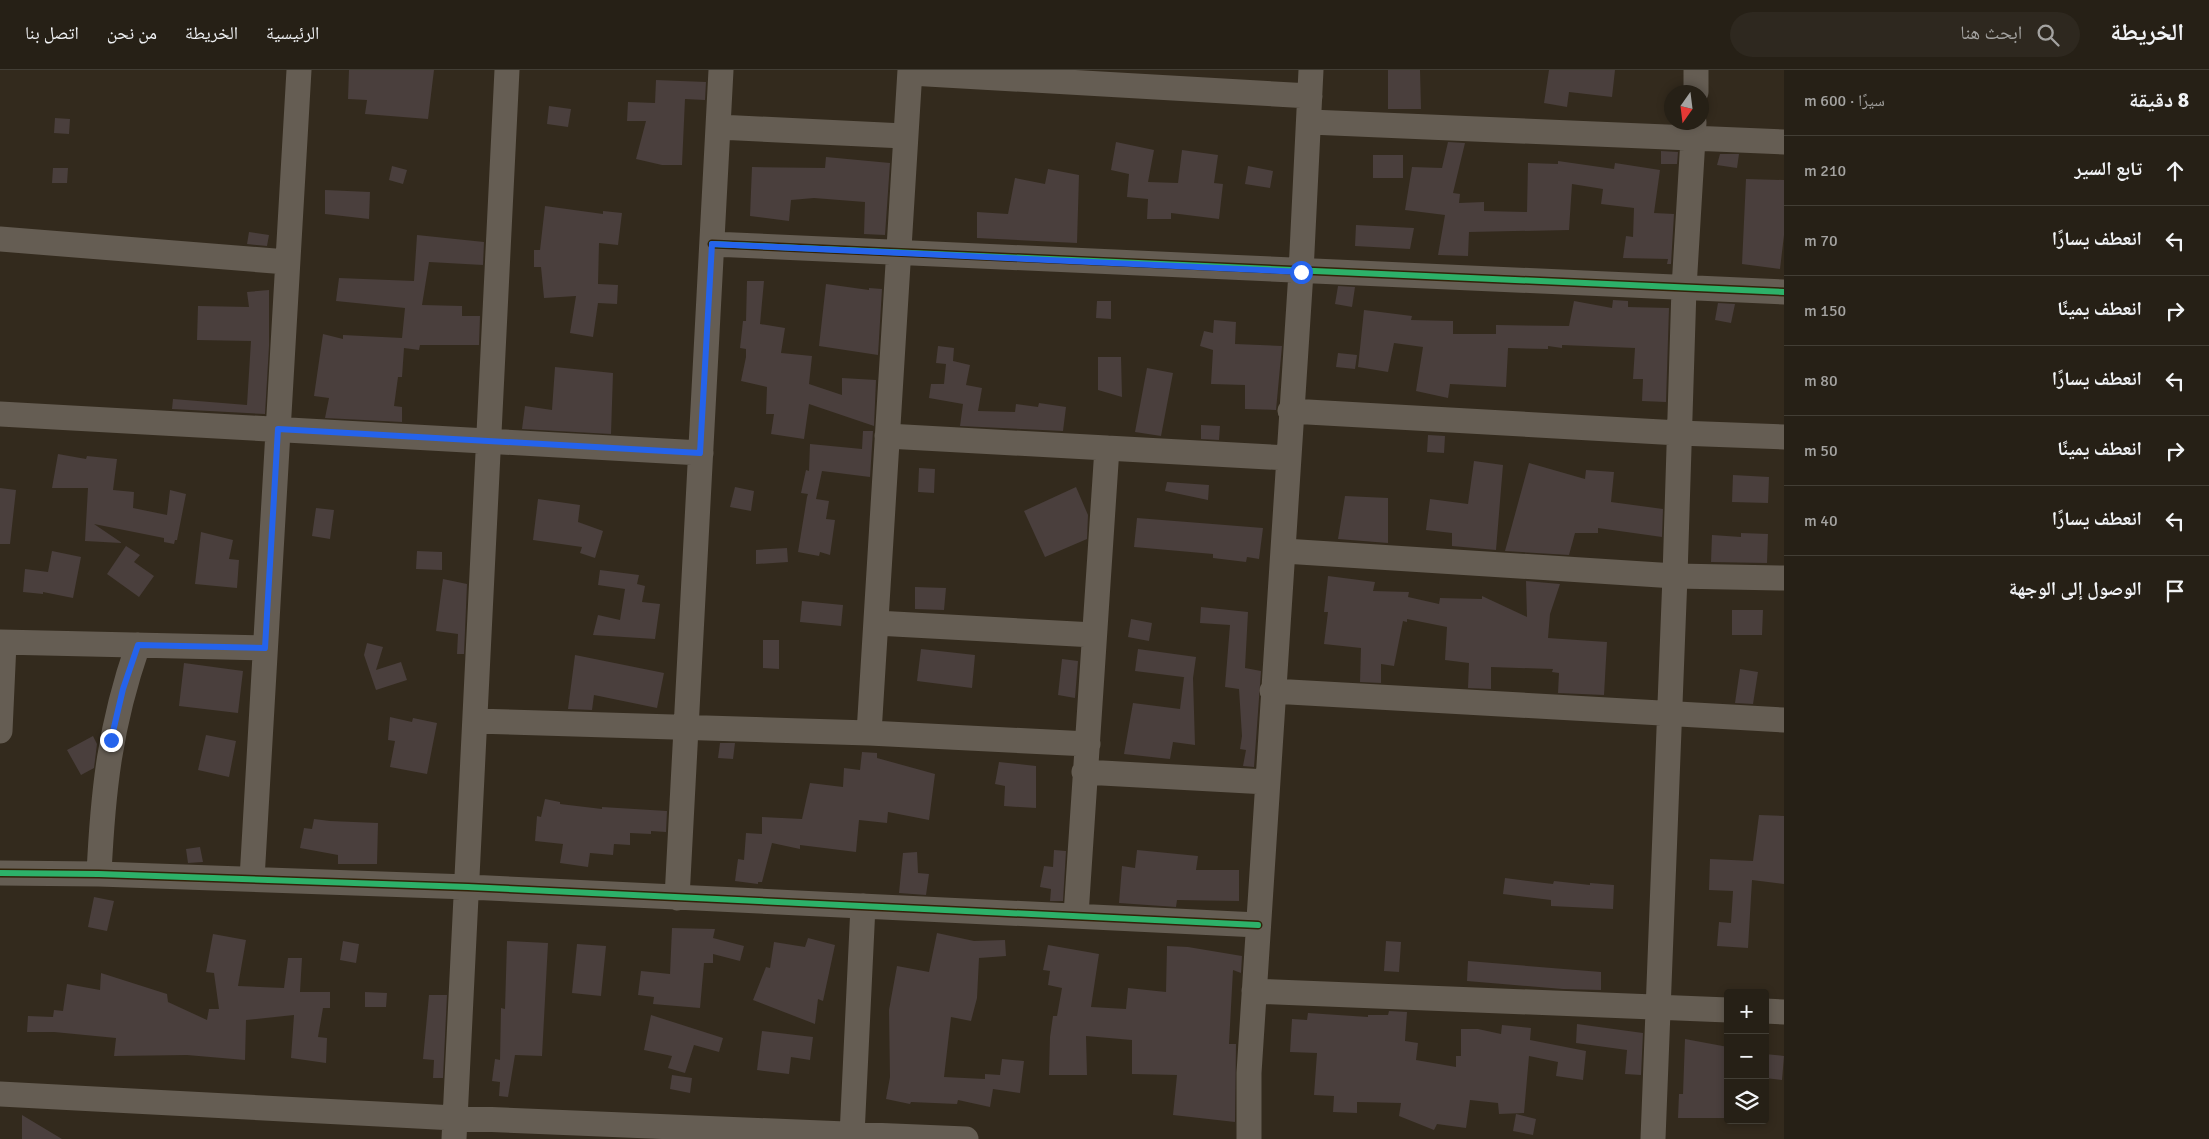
<!DOCTYPE html>
<html lang="ar">
<head>
<meta charset="utf-8">
<style>
	body { margin:0; font-family:Signika,"Noto Naskh Arabic",sans-serif; background:#2e281f; color:#f1f3f6; direction:rtl }
	.controls { position:absolute; right:15px; bottom:15px; display:grid; overflow:hidden; border-radius:5px; box-shadow:0 2px 8px #0003 }
	.controls button { width:45px; height:45px; display:grid; place-items:center; padding:0; border:0; border-bottom:1px solid #423e35; background:#262016; color:#f1f3f6; font:25px sans-serif }
	.compass { position:absolute; left:1664px; top:15px; width:45px; height:45px; border-radius:50%; background:#262016; box-shadow:0 2px 8px #0003; rotate:194deg }
	.stop { position:absolute; width:15px; height:15px; margin:-11px; border:4px solid #2563eb; border-radius:50%; background:#fff }
	.stop.end { background:#2563eb; border-color:#fff; box-shadow:0 1px 5px #0008 }
	.list { margin:0; padding:0; list-style:none }
	h2 { display:flex; justify-content:space-between; align-items:center; height:65px; margin:0; padding:0 20px; font-size:21px }
	h2 small { font-size:16px; font-weight:400; color:#a4a3a1 }
	.list li { display:grid; grid-template-columns:32px 1fr auto; gap:15px; align-items:center; box-sizing:border-box; height:70px; padding:0 20px; border-top:1px solid #423e35 }
	.list b { display:block; font-size:19px; white-space:nowrap }
	.list em { font-size:16px; font-style:normal; color:#a4a3a1 }
	.icon { flex:none; width:28px; height:28px; fill:none; stroke:currentColor; stroke-width:2; stroke-linecap:round; stroke-linejoin:round }
	.map { position:relative; flex:none; width:1784px; height:1069px; overflow:hidden; direction:ltr }
	header { display:flex; align-items:center; gap:30px; box-sizing:border-box; height:70px; padding:0 25px; background:#262016; border-bottom:1px solid #423e35 }
	header strong { font-size:24px }
	nav { display:flex; gap:28px; margin-inline-start:auto; font-size:18px }
	.search { width:350px; height:45px; background:#2e281f; display:flex; align-items:center; gap:12px; box-sizing:border-box; padding:0 18px; border-radius:28px; color:#a4a3a1; font-size:19px }
	main { display:flex }
	aside { flex:1; background:#262016 }
	.map>svg:first-child { display:block }
</style>
</head>
<body>
<header>
<strong>الخريطة</strong>
<div class="search"><svg class="icon" aria-label="search" viewBox="0 0 24 24"><circle cx="10" cy="10" r="6"/><path d="M15 15l6 6"/></svg>ابحث هنا</div>
<nav><a>الرئيسية</a><a>الخريطة</a><a>من نحن</a><a>اتصل بنا</a></nav>
</header>
<main>
<aside>
<h2>8 دقيقة<small>سيرًا · 600 m</small></h2>
<ul class="list">
<li><svg class="icon" aria-label="ahead" viewBox="0 0 24 24"><path d="M12 20V5M6 11l6-6 6 6"/></svg><div><b>تابع السير</b></div><em>210 m</em></li>
<li><svg class="icon" aria-label="left" viewBox="0 0 24 24"><path d="M17 20v-9H6M10 6l-5 5 5 5"/></svg><div><b>انعطف يسارًا</b></div><em>70 m</em></li>
<li><svg class="icon" aria-label="right" viewBox="0 0 24 24"><path d="M7 20v-9h11M14 6l5 5-5 5"/></svg><div><b>انعطف يمينًا</b></div><em>150 m</em></li>
<li><svg class="icon" aria-label="left" viewBox="0 0 24 24"><path d="M17 20v-9H6M10 6l-5 5 5 5"/></svg><div><b>انعطف يسارًا</b></div><em>80 m</em></li>
<li><svg class="icon" aria-label="right" viewBox="0 0 24 24"><path d="M7 20v-9h11M14 6l5 5-5 5"/></svg><div><b>انعطف يمينًا</b></div><em>50 m</em></li>
<li><svg class="icon" aria-label="left" viewBox="0 0 24 24"><path d="M17 20v-9H6M10 6l-5 5 5 5"/></svg><div><b>انعطف يسارًا</b></div><em>40 m</em></li>
<li><svg class="icon" aria-label="arrive" viewBox="0 0 24 24"><path d="M6 21V4h12l-3 4 3 4H6"/></svg><div><b>الوصول إلى الوجهة</b></div></li>
</ul>
</aside>
<div class="map">
<svg width="1784" height="1069" viewBox="0 0 1784 1069">
	<rect width="100%" height="100%" fill="#332a1d"/>
	<path fill="#4a3f3d" d="M 349,0 L 434,0 L 428,49 L 365,44 L 367,30 L 348,29 Z
		M 1388,0 L 1420,0 L 1421,39 L 1388,39 Z
		M 1549,0 L 1615,0 L 1612,27 L 1569,22 L 1567,37 L 1544,33 Z
		M 656,10 L 706,12 L 705,30 L 685,29 L 682,95 L 662,95 L 636,89 L 646,51 L 627,51 L 628,32 L 655,33 Z
		M 549,36 L 571,39 L 568,57 L 547,54 Z
		M 55,48 L 70,49 L 69,64 L 54,63 Z
		M 1116,72 L 1154,80 L 1148,112 L 1178,113 L 1182,80 L 1218,85 L 1214,113 L 1223,114 L 1219,149 L 1171,143 L 1171,149 L 1147,149 L 1148,129 L 1127,127 L 1129,104 L 1111,100 Z
		M 1448,72 L 1465,73 L 1453,123 L 1460,124 L 1459,133 L 1484,132 L 1484,141 L 1527,142 L 1528,93 L 1558,94 L 1558,91 L 1614,99 L 1615,93 L 1660,100 L 1654,143 L 1674,144 L 1671,194 L 1667,194 L 1668,189 L 1623,188 L 1626,166 L 1633,167 L 1634,138 L 1601,134 L 1603,119 L 1572,114 L 1569,160 L 1469,162 L 1468,186 L 1438,185 L 1445,145 L 1405,140 L 1412,97 L 1442,98 Z
		M 1661,81 L 1678,82 L 1677,94 L 1661,94 Z
		M 1720,84 L 1739,84 L 1737,98 L 1717,95 Z
		M 1373,85 L 1403,85 L 1403,108 L 1373,108 Z
		M 826,87 L 890,93 L 885,165 L 864,164 L 865,132 L 814,128 L 791,130 L 789,151 L 750,146 L 752,97 L 825,98 Z
		M 392,96 L 407,100 L 403,114 L 389,110 Z
		M 1248,96 L 1273,101 L 1270,118 L 1245,114 Z
		M 53,98 L 68,98 L 67,113 L 52,113 Z
		M 1048,99 L 1079,105 L 1077,173 L 977,168 L 977,142 L 1008,144 L 1015,108 L 1045,114 Z
		M 1746,109 L 1784,110 L 1784,165 L 1780,199 L 1742,194 Z
		M 325,120 L 370,122 L 369,149 L 325,144 Z
		M 545,136 L 603,144 L 603,141 L 622,143 L 618,175 L 599,173 L 598,214 L 618,215 L 617,234 L 598,233 L 593,267 L 570,263 L 576,226 L 544,228 L 541,197 L 534,197 L 534,180 L 540,180 Z
		M 1356,155 L 1414,158 L 1410,179 L 1355,176 Z
		M 249,162 L 269,165 L 267,176 L 247,174 Z
		M 417,165 L 484,172 L 483,195 L 429,192 L 422,235 L 462,236 L 462,246 L 480,246 L 479,275 L 420,275 L 419,280 L 404,278 L 402,307 L 398,307 L 394,336 L 402,337 L 402,352 L 325,348 L 329,328 L 314,326 L 323,264 L 343,269 L 343,265 L 402,268 L 405,238 L 336,231 L 339,208 L 414,211 Z
		M 747,211 L 764,211 L 760,254 L 785,258 L 781,283 L 812,286 L 809,314 L 842,325 L 842,308 L 876,310 L 874,356 L 809,334 L 804,369 L 771,364 L 774,344 L 766,344 L 767,317 L 741,311 L 746,287 L 746,279 L 740,278 L 743,251 L 746,251 Z
		M 826,214 L 869,220 L 869,218 L 882,219 L 878,285 L 819,276 Z
		M 1338,216 L 1355,217 L 1352,237 L 1335,234 Z
		M 269,220 L 269,276 L 265,344 L 172,339 L 173,329 L 247,335 L 251,271 L 197,270 L 198,236 L 249,237 L 247,222 Z
		M 1613,230 L 1628,231 L 1628,237 L 1669,238 L 1666,332 L 1642,331 L 1643,309 L 1633,309 L 1635,278 L 1562,275 L 1562,278 L 1548,276 L 1548,279 L 1508,278 L 1506,317 L 1450,314 L 1448,328 L 1416,321 L 1423,277 L 1394,273 L 1388,302 L 1358,297 L 1364,240 L 1412,246 L 1411,250 L 1453,251 L 1453,264 L 1496,264 L 1496,255 L 1569,256 L 1574,231 L 1612,238 Z
		M 1097,231 L 1111,231 L 1111,249 L 1096,248 Z
		M 1718,233 L 1735,234 L 1731,253 L 1715,250 Z
		M 1214,250 L 1236,252 L 1235,274 L 1282,276 L 1276,340 L 1245,339 L 1245,315 L 1211,314 L 1213,280 L 1200,276 L 1204,261 L 1213,263 Z
		M 938,276 L 954,278 L 953,291 L 970,295 L 966,315 L 982,318 L 978,341 L 1015,342 L 1016,334 L 1038,337 L 1039,333 L 1066,337 L 1063,361 L 960,356 L 963,334 L 929,328 L 931,314 L 944,314 L 946,294 L 936,293 Z
		M 1338,283 L 1357,285 L 1355,299 L 1336,297 Z
		M 1098,287 L 1121,287 L 1122,327 L 1098,320 Z
		M 555,297 L 613,303 L 611,364 L 522,359 L 525,336 L 552,340 Z
		M 1147,298 L 1173,303 L 1161,366 L 1135,362 Z
		M 1201,355 L 1220,356 L 1219,370 L 1201,369 Z
		M 863,361 L 873,361 L 870,407 L 822,401 L 816,429 L 829,431 L 826,449 L 835,450 L 830,485 L 820,482 L 819,486 L 798,482 L 807,427 L 808,424 L 801,423 L 806,400 L 809,401 L 810,374 L 862,379 Z
		M 1428,365 L 1445,366 L 1444,383 L 1427,382 Z
		M 58,384 L 86,389 L 87,386 L 117,389 L 113,420 L 134,422 L 133,438 L 167,445 L 170,420 L 186,424 L 177,470 L 175,470 L 174,474 L 164,472 L 164,468 L 94,454 L 122,473 L 85,471 L 88,418 L 52,418 Z
		M 1474,391 L 1503,395 L 1496,480 L 1452,476 L 1452,463 L 1426,460 L 1430,429 L 1468,434 Z
		M 1529,393 L 1585,409 L 1586,400 L 1614,402 L 1611,432 L 1663,439 L 1662,467 L 1598,458 L 1598,463 L 1575,463 L 1569,485 L 1505,481 Z
		M 919,398 L 935,399 L 934,423 L 918,422 Z
		M 1733,405 L 1769,407 L 1768,433 L 1732,432 Z
		M 1167,412 L 1209,415 L 1208,430 L 1165,421 Z
		M 735,417 L 754,421 L 751,441 L 730,437 Z
		M 1076,417 L 1088,445 L 1087,469 L 1045,487 L 1024,441 Z
		M 0,418 L 16,420 L 10,474 L 0,474 Z
		M 1345,426 L 1388,428 L 1388,473 L 1338,469 Z
		M 538,429 L 580,435 L 578,452 L 603,461 L 595,488 L 580,483 L 582,477 L 533,470 Z
		M 316,438 L 334,440 L 330,469 L 312,466 Z
		M 1137,448 L 1263,458 L 1259,489 L 1247,487 L 1246,492 L 1213,488 L 1213,484 L 1134,477 Z
		M 201,462 L 233,470 L 229,489 L 239,490 L 237,518 L 195,514 Z
		M 1741,463 L 1768,464 L 1767,493 L 1711,492 L 1712,465 L 1741,467 Z
		M 126,476 L 140,485 L 134,492 L 154,506 L 139,527 L 107,504 Z
		M 787,478 L 788,492 L 756,494 L 756,480 Z
		M 52,481 L 81,487 L 73,528 L 43,522 L 43,524 L 23,522 L 25,499 L 48,502 Z
		M 417,481 L 442,482 L 442,500 L 416,499 Z
		M 600,500 L 639,505 L 637,514 L 645,516 L 642,532 L 660,534 L 655,569 L 593,565 L 598,545 L 620,550 L 625,519 L 598,515 Z
		M 1328,506 L 1375,512 L 1373,521 L 1409,522 L 1408,527 L 1439,534 L 1440,528 L 1482,529 L 1482,526 L 1527,547 L 1526,511 L 1560,514 L 1550,544 L 1548,568 L 1607,572 L 1604,625 L 1558,623 L 1559,603 L 1552,602 L 1553,599 L 1491,597 L 1491,619 L 1468,618 L 1469,593 L 1445,590 L 1447,557 L 1407,549 L 1407,552 L 1403,551 L 1394,596 L 1381,594 L 1381,613 L 1360,612 L 1361,578 L 1324,574 L 1328,542 L 1324,542 Z
		M 443,509 L 467,514 L 464,584 L 457,584 L 458,564 L 436,561 Z
		M 915,517 L 946,518 L 944,540 L 915,539 Z
		M 802,531 L 843,535 L 841,556 L 800,552 Z
		M 1201,537 L 1248,542 L 1245,598 L 1261,601 L 1254,697 L 1243,696 L 1246,680 L 1240,679 L 1242,666 L 1239,619 L 1225,617 L 1230,555 L 1200,553 Z
		M 1732,540 L 1763,540 L 1762,565 L 1732,565 Z
		M 1131,549 L 1152,553 L 1149,571 L 1128,567 Z
		M 763,570 L 779,570 L 779,599 L 763,598 Z
		M 367,573 L 383,577 L 376,600 L 401,592 L 407,610 L 376,620 L 364,585 Z
		M 921,579 L 975,585 L 972,618 L 917,611 Z
		M 1138,579 L 1196,587 L 1193,608 L 1195,675 L 1173,672 L 1170,689 L 1124,684 L 1133,633 L 1180,639 L 1184,607 L 1191,608 L 1135,601 Z
		M 575,585 L 664,603 L 657,638 L 594,625 L 592,640 L 568,639 Z
		M 1062,589 L 1078,591 L 1075,628 L 1058,625 Z
		M 184,593 L 243,601 L 238,643 L 179,636 Z
		M 1740,599 L 1758,602 L 1753,634 L 1735,633 Z
		M 390,647 L 412,652 L 413,648 L 437,653 L 427,704 L 390,697 L 395,671 L 388,670 Z
		M 206,665 L 236,671 L 229,707 L 198,700 Z
		M 93,666 L 97,674 L 94,698 L 81,705 L 67,680 Z
		M 720,673 L 735,673 L 733,689 L 718,688 Z
		M 862,682 L 877,683 L 877,688 L 935,704 L 929,750 L 888,742 L 887,753 L 859,750 L 856,782 L 800,775 L 800,779 L 772,773 L 762,812 L 758,812 L 758,814 L 735,811 L 738,789 L 744,790 L 746,763 L 762,764 L 762,747 L 802,749 L 810,713 L 843,717 L 844,698 L 860,700 Z
		M 999,692 L 1036,696 L 1036,738 L 1004,736 L 1005,716 L 995,714 Z
		M 545,729 L 560,732 L 560,734 L 602,739 L 602,737 L 667,741 L 666,762 L 651,761 L 651,764 L 630,763 L 630,775 L 614,774 L 613,785 L 590,783 L 588,797 L 560,793 L 563,774 L 535,771 L 537,746 L 541,747 Z
		M 1759,745 L 1784,746 L 1784,814 L 1752,810 L 1748,878 L 1717,876 L 1719,852 L 1731,853 L 1733,821 L 1709,820 L 1710,789 L 1753,791 Z
		M 314,749 L 330,751 L 378,753 L 377,794 L 338,794 L 338,785 L 300,778 L 304,758 L 312,759 Z
		M 200,777 L 203,792 L 188,793 L 186,779 Z
		M 1054,780 L 1066,781 L 1063,831 L 1050,831 L 1051,819 L 1040,817 L 1044,796 L 1053,797 Z
		M 1137,780 L 1198,786 L 1196,800 L 1239,800 L 1239,831 L 1177,830 L 1176,837 L 1119,833 L 1122,796 L 1135,798 Z
		M 917,782 L 918,803 L 929,804 L 926,825 L 899,823 L 903,783 Z
		M 1505,808 L 1553,814 L 1554,811 L 1590,815 L 1590,813 L 1614,815 L 1613,839 L 1551,836 L 1551,830 L 1503,824 Z
		M 94,827 L 114,831 L 107,861 L 88,857 Z
		M 672,858 L 715,859 L 713,868 L 744,876 L 740,891 L 713,884 L 713,893 L 704,893 L 700,938 L 653,934 L 654,927 L 638,925 L 641,901 L 670,904 Z
		M 937,863 L 974,871 L 1005,870 L 1006,886 L 979,888 L 977,928 L 971,951 L 951,947 L 944,1007 L 985,1009 L 985,1004 L 1000,1005 L 1002,989 L 1024,991 L 1020,1023 L 993,1019 L 990,1037 L 958,1030 L 957,1034 L 911,1032 L 910,1034 L 886,1029 L 890,1007 L 889,940 L 897,896 L 929,902 Z
		M 213,864 L 246,870 L 238,916 L 284,918 L 288,888 L 302,888 L 300,922 L 330,922 L 330,938 L 323,938 L 318,967 L 327,968 L 326,993 L 291,988 L 294,945 L 246,950 L 245,990 L 187,985 L 114,986 L 116,968 L 54,962 L 27,962 L 28,946 L 53,947 L 54,940 L 63,941 L 67,914 L 100,920 L 101,903 L 167,924 L 168,932 L 207,950 L 209,939 L 219,939 L 214,903 L 206,902 Z
		M 808,868 L 835,875 L 823,931 L 818,929 L 815,954 L 753,930 L 766,897 L 770,898 L 774,872 L 805,877 Z
		M 343,871 L 359,874 L 356,893 L 340,890 Z
		M 507,871 L 548,873 L 542,986 L 515,985 L 508,1027 L 499,1026 L 500,1012 L 492,1011 L 495,989 L 500,990 L 501,938 L 505,939 Z
		M 1386,871 L 1401,872 L 1399,902 L 1384,901 Z
		M 577,874 L 606,876 L 601,926 L 572,923 Z
		M 1048,875 L 1099,884 L 1091,937 L 1126,939 L 1128,918 L 1166,922 L 1167,876 L 1188,877 L 1242,886 L 1241,903 L 1233,900 L 1229,974 L 1236,974 L 1235,1052 L 1173,1045 L 1177,1005 L 1132,1004 L 1132,970 L 1086,966 L 1087,1005 L 1049,1005 L 1050,967 L 1053,946 L 1057,946 L 1062,918 L 1048,915 L 1050,901 L 1043,900 Z
		M 1468,891 L 1601,902 L 1601,920 L 1563,919 L 1467,911 Z
		M 365,922 L 387,923 L 386,937 L 365,937 Z
		M 429,925 L 447,925 L 443,1008 L 433,1008 L 434,990 L 423,989 Z
		M 1389,941 L 1407,942 L 1405,971 L 1418,973 L 1416,990 L 1456,997 L 1456,986 L 1461,986 L 1461,959 L 1478,959 L 1501,964 L 1502,955 L 1531,958 L 1530,970 L 1586,981 L 1583,1010 L 1556,1006 L 1558,992 L 1529,986 L 1524,1043 L 1499,1044 L 1498,1033 L 1470,1030 L 1466,1058 L 1437,1054 L 1434,1060 L 1399,1046 L 1401,1033 L 1357,1032 L 1357,1043 L 1333,1042 L 1334,1026 L 1314,1025 L 1317,983 L 1290,982 L 1292,949 L 1307,950 L 1308,943 L 1368,947 L 1368,945 L 1388,945 Z
		M 651,945 L 723,968 L 719,982 L 694,975 L 685,1003 L 668,998 L 672,986 L 644,980 Z
		M 1577,954 L 1643,963 L 1641,1005 L 1625,1004 L 1627,980 L 1576,973 Z
		M 762,961 L 813,967 L 810,990 L 791,987 L 789,1004 L 757,1000 Z
		M 1685,969 L 1728,977 L 1728,996 L 1724,1016 L 1728,1016 L 1728,1048 L 1678,1048 L 1679,1024 L 1683,1024 Z
		M 1765,984 L 1784,986 L 1782,1010 L 1765,1008 Z
		M 672,1005 L 692,1008 L 690,1023 L 670,1019 Z
		M 1516,1044 L 1536,1049 L 1533,1065 L 1513,1061 Z
		M 22,1045 L 62,1069 L 22,1069 Z"/>
	<g fill="none" stroke-linecap="round" stroke-linejoin="round">
		<path stroke="#655d53" stroke-width="25" d="M 910,3 L 1310,26
			M 1696,22 L 1696,0
			M 1310,52 L 1784,72
			M 718,57 L 904,66
			M 0,169 L 287,192
			M 712,174 L 1784,222
			M 1290,341 L 1679,363 L 1784,367
			M 0,344 L 701,383
			M 887,366 L 1288,388
			M 1284,481 L 1675,506 L 1784,508
			M 876,553 L 1094,565
			M 0,572 L 265,578
			M 1272,621 L 1784,650
			M 475,651 L 869,663 L 1088,674
			M 0,661 L 4,573
			M 869,663 L 910,0
			M 1084,702 L 1267,712
			M 0,803 L 99,804 L 468,817 L 1258,855
			M 99,804 C 103,719 110,656 138,575
			M 252,809 L 299,0
			M 677,828 L 721,0
			M 1076,845 L 1107,378
			M 1254,921 L 1728,940
			M 1765,941 L 1784,942
			M 0,1024 L 455,1048 L 966,1069
			M 852,1065 L 863,836
			M 454,1069 L 507,0
			M 1249,1069 L 1249,1003 L 1301,202 L 1311,0
			M 1653,1069 L 1675,506 L 1684,218 L 1694,52"/>
		<g stroke="#322309" stroke-width="9">
			<path id="cycleway" d="M 712,174 L 1784,222
				M 0,803 L 99,804 L 468,817 L 1258,855"/>
		</g>
		<use href="#cycleway" stroke="#2db169" stroke-width="6"/>
	</g>
	<g fill="none" stroke-linecap="round" stroke-linejoin="round">
		<path stroke="#2563eb" stroke-width="6" d="M 111,670 L 123,619 L 138,575 L 265,578 L 278,359 L 700,383 L 712,174 L 1301,202"/>
	</g>
</svg>
<div class="controls">
<button>+</button>
<button>−</button>
<button><svg class="icon" aria-label="layers" viewBox="0 0 24 24"><path d="M12 4l9 5-9 5-9-5zM3 14l9 5 9-5"/></svg></button>
</div>
<svg class="compass" viewBox="-18 -18 36 36"><path d="M0-13l5 13h-10z" fill="#e53935"/><path d="M0 13l5-13h-10z" fill="#a4a3a1"/></svg>
<div class="stop" style="left:1301px;top:202px"></div>
<div class="stop end" style="left:111px;top:670px"></div>
</div>
</main>
</body>
</html>
